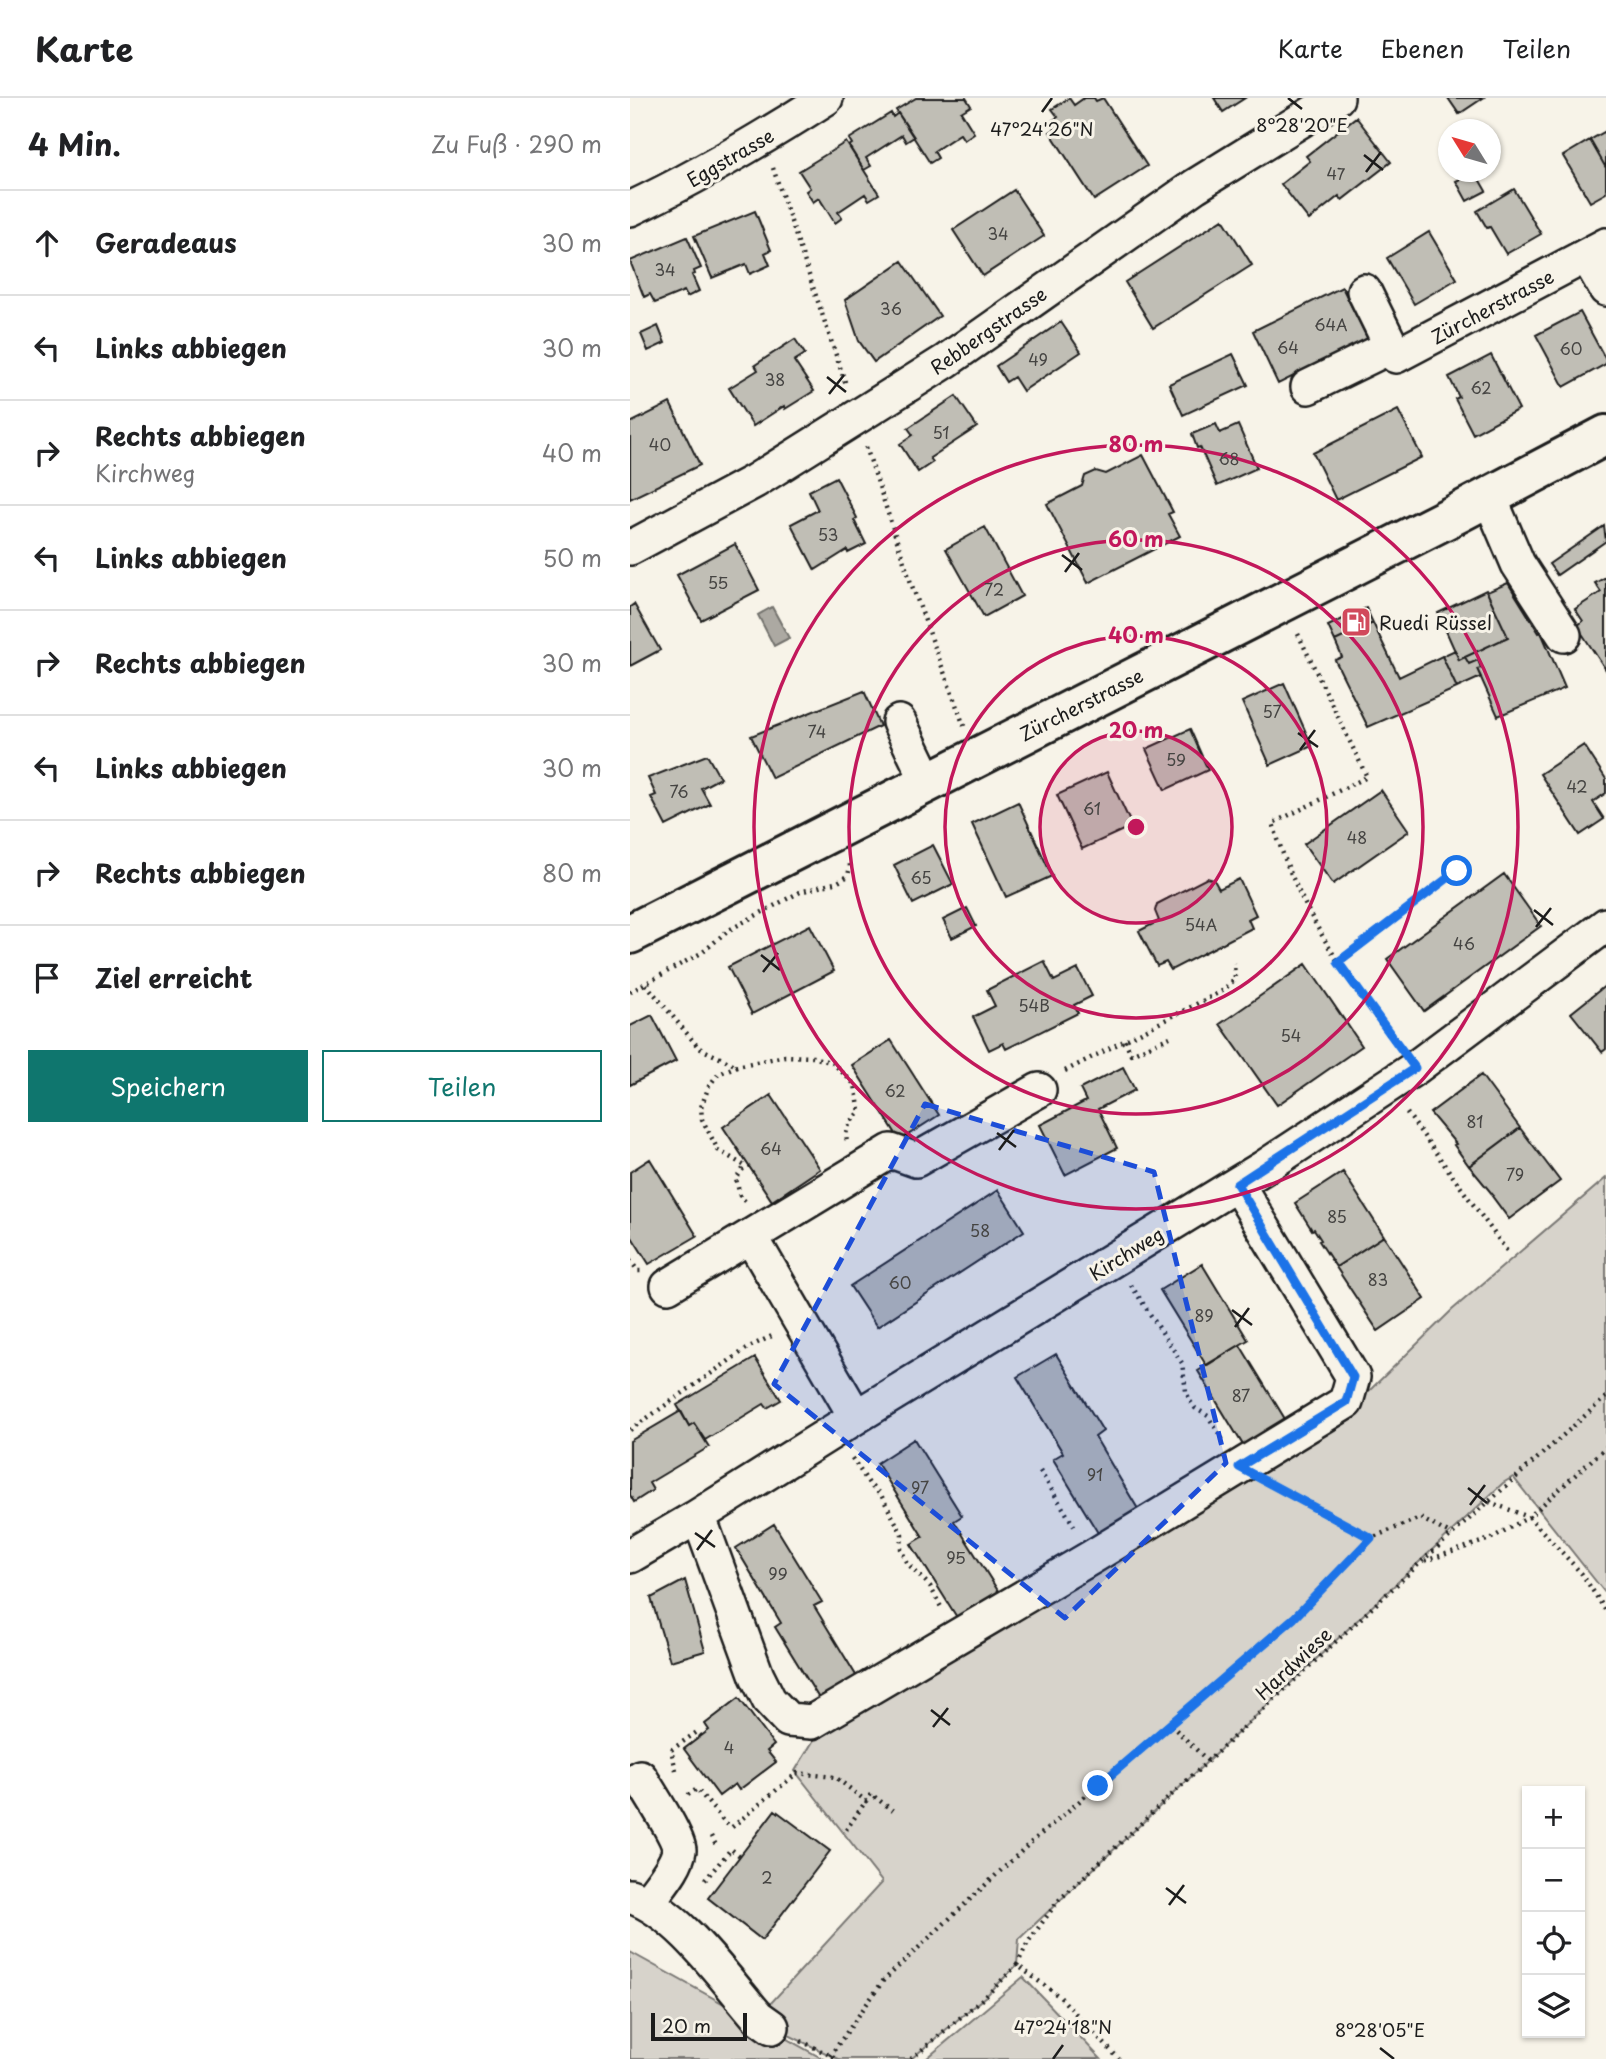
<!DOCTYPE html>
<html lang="de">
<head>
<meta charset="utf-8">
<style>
	body { margin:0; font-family:"Playpen Sans",sans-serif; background:#f2f2f2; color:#202124 }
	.controls { position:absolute; right:21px; bottom:21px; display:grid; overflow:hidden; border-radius:0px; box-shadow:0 2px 5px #0004 }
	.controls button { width:63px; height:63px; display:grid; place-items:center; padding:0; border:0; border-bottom:2px solid #e0e0e0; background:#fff; color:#202124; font:35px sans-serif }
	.compass { position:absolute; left:808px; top:21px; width:63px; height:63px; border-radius:50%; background:#fff; box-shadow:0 2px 5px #0004; rotate:307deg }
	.scale { position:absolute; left:21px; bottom:18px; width:96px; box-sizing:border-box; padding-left:7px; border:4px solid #1c1c1c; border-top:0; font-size:19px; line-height:24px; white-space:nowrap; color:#1c1c1c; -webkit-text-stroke:5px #f7f3e8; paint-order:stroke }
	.stop { position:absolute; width:21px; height:21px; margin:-16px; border:5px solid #1a73e8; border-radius:50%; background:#fff }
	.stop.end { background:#1a73e8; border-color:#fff; box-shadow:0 2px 7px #0008 }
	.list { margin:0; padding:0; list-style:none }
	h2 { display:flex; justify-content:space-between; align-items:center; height:91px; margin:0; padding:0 28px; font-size:30px }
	h2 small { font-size:23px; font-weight:400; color:#757577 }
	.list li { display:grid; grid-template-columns:46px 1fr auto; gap:21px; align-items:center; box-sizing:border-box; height:105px; padding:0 28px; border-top:2px solid #e0e0e0 }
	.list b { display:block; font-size:26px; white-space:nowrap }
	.list p { margin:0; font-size:23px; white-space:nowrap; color:#757577 }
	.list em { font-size:23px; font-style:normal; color:#757577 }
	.actions { display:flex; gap:14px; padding:21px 28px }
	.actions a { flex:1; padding:16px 0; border:2px solid #0f766e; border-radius:0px; text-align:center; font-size:24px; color:#0f766e }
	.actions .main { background:#0f766e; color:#fff }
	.icon { flex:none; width:38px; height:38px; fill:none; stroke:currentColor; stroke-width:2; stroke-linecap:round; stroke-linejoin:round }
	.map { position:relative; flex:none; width:976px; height:1961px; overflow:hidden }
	header { display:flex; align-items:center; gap:42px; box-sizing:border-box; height:98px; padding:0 35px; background:#fff; border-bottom:2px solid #e0e0e0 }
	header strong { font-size:33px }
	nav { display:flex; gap:38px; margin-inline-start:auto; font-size:24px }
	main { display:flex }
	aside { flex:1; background:#fff }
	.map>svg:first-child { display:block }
</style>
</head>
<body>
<header>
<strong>Karte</strong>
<nav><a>Karte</a><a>Ebenen</a><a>Teilen</a></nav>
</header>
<main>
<aside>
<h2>4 Min.<small>Zu Fuß · 290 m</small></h2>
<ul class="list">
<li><svg class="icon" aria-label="ahead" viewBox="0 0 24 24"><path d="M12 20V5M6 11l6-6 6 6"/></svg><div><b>Geradeaus</b></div><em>30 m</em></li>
<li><svg class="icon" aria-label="left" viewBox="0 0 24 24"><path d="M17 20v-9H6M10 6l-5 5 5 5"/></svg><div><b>Links abbiegen</b></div><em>30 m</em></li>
<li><svg class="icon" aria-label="right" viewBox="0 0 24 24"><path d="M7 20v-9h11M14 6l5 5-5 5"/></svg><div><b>Rechts abbiegen</b><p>Kirchweg</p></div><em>40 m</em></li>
<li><svg class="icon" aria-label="left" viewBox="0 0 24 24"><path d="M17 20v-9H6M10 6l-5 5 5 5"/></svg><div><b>Links abbiegen</b></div><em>50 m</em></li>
<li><svg class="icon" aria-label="right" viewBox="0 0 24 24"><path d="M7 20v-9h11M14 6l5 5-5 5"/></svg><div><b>Rechts abbiegen</b></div><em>30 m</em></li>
<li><svg class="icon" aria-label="left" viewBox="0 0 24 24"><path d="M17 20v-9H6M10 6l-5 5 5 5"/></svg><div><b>Links abbiegen</b></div><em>30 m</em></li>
<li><svg class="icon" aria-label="right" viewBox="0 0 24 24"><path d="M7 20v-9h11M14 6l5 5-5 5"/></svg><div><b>Rechts abbiegen</b></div><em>80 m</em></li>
<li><svg class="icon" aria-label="arrive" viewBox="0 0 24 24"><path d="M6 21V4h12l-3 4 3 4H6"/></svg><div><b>Ziel erreicht</b></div></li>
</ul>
<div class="actions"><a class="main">Speichern</a><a>Teilen</a></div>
</aside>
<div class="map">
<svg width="976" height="1961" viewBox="0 0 976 1961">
	<rect width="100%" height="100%" fill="#f7f3e8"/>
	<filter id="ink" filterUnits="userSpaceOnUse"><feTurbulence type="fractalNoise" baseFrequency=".0143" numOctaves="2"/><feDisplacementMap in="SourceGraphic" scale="14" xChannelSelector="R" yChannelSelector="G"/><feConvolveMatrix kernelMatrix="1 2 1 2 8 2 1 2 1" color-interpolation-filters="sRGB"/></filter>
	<g filter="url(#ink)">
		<path fill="#d7d3cb" stroke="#7a7874" stroke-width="2" d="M 976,1080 L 976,1496 L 883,1379 L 873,1385 L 389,1841 L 387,1867 L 357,1897 L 281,1961 L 208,1961 L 142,1929 L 128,1919 L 252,1784 L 165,1673 L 185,1640 L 698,1333 L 822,1212 Z
			M 0,1854 L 193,1961 L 0,1961 Z
			M 393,1879 L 471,1961 L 296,1961 Z"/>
		<path fill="#aca9a2" stroke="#72716c" stroke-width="2" d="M 142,509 L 159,540 L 144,548 L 128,517 Z"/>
		<path fill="#c0beb5" stroke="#1c1c1c" stroke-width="2" d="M 286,0 L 336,0 L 341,8 L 331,14 L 344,35 L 334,42 L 330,36 L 304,53 L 308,60 L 300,65 L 266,12 Z
			M 439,0 L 444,7 L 454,0 L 464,0 L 466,3 L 473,0 L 517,68 L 464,102 L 420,34 L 425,31 L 420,24 L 428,19 L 422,11 Z
			M 584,0 L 615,0 L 593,14 Z
			M 818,0 L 853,0 L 829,16 Z
			M 261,15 L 263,19 L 268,15 L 284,39 L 276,44 L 272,37 L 236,60 L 241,68 L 234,72 L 219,48 L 222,46 L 219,41 Z
			M 726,19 L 761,64 L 712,102 L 709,98 L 679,122 L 651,86 L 680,63 L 676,58 Z
			M 976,33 L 976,70 L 960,42 Z
			M 960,42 L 976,70 L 976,95 L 960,104 L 933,58 Z
			M 216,44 L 249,96 L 239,102 L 235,96 L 208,114 L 212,120 L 205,125 L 189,100 L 183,104 L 176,93 L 180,90 L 169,73 Z
			M 845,74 L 856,93 L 837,103 L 826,83 Z
			M 884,91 L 911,136 L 876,156 L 860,129 L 857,130 L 847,113 Z
			M 384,92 L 414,138 L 353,178 L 323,132 Z
			M 125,113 L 141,152 L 135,155 L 140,167 L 120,176 L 116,166 L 82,180 L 64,138 Z
			M 593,121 L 622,167 L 523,230 L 495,184 Z
			M 799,134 L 827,181 L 784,206 L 757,160 Z
			M 57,139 L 71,170 L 64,173 L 65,176 L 62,177 L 69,193 L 57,199 L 54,193 L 25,205 L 20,196 L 14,199 L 0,163 Z
			M 272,163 L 310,218 L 244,264 L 229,243 L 215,202 Z
			M 712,189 L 738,241 L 648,286 L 623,233 Z
			M 950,214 L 976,262 L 976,266 L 934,289 L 906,237 Z
			M 431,224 L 451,254 L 393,293 L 384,279 L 376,284 L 366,268 Z
			M 28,228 L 35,245 L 18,253 L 11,236 Z
			M 165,241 L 175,256 L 164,263 L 184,293 L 155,311 L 154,308 L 123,328 L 99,290 L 128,272 L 125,267 Z
			M 603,256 L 618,287 L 553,317 L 539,286 Z
			M 861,257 L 889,311 L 843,336 L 825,301 L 829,299 L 819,279 Z
			M 326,298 L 347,329 L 300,360 L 303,364 L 288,374 L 270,346 L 283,337 L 278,330 Z
			M 40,305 L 70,367 L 0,401 L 0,325 Z
			M 768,312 L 792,359 L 706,402 L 683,355 Z
			M 586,326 L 590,335 L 608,327 L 627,370 L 587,388 L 570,349 L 567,350 L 562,336 Z
			M 513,357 L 543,414 L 538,416 L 550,438 L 458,485 L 417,406 L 452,388 L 455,378 L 466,373 L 476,376 Z
			M 206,379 L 227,420 L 224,422 L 236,446 L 218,455 L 217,452 L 185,472 L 161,426 L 188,412 L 179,393 Z
			M 974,428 L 976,443 L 927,477 L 919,466 Z
			M 355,429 L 392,498 L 354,519 L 316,451 Z
			M 105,446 L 129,492 L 71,522 L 47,477 Z
			M 976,479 L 976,572 L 947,528 L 953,523 L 945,511 L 971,494 L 965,485 Z
			M 878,485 L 909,535 L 911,534 L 935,590 L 868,618 L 847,571 L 851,570 L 848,562 L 839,566 L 835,559 L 878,539 L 857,494 Z
			M 856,492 L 878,539 L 829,562 L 808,515 Z
			M 4,506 L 30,552 L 0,568 L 0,509 Z
			M 736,510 L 743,525 L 705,543 L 698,528 Z
			M 743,525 L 769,579 L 812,558 L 827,590 L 738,629 L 705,562 L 712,559 L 705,543 Z
			M 825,552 L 829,562 L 835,559 L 839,566 L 848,562 L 851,570 L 847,571 L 851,579 L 827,590 L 812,558 Z
			M 654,585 L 682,648 L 640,667 L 612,604 Z
			M 234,593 L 250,628 L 142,680 L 121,638 Z
			M 560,631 L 578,672 L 535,692 L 516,651 Z
			M 954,647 L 976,681 L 976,695 L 963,704 L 974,721 L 950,737 L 910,676 Z
			M 77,657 L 90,680 L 71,690 L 80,706 L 36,728 L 21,699 L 26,697 L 18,680 Z
			M 477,674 L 502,728 L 452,751 L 427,697 Z
			M 751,692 L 779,733 L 703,786 L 674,746 Z
			M 388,704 L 422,778 L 376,799 L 342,726 Z
			M 303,747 L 323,786 L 283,806 L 264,767 Z
			M 874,776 L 911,828 L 794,913 L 757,861 Z
			M 577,780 L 584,782 L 589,791 L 609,781 L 626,817 L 618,821 L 622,830 L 541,872 L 536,864 L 527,868 L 509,833 L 529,823 L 525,813 L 527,806 Z
			M 337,810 L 346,828 L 322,840 L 313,822 Z
			M 180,827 L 204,873 L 122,916 L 98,869 Z
			M 414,863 L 424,883 L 448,871 L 462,898 L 444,907 L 448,915 L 376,951 L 373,945 L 359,952 L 343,919 L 365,908 L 357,892 Z
			M 676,866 L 732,948 L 647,1007 L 590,926 Z
			M 976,887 L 976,951 L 972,954 L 941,915 Z
			M 22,917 L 46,963 L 0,987 L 0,928 Z
			M 261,942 L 309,1017 L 270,1042 L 222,967 Z
			M 493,969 L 505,992 L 468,1011 L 487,1050 L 435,1077 L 410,1027 L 456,1003 L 450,991 Z
			M 851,977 L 890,1030 L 839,1068 L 824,1047 L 826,1046 L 800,1015 Z
			M 141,997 L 190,1071 L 142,1103 L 93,1029 Z
			M 890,1030 L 930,1083 L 879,1121 L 862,1098 L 863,1097 L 839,1068 Z
			M 20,1061 L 67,1138 L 19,1166 L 0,1136 L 0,1074 Z
			M 713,1074 L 754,1138 L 706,1169 L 689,1143 L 691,1142 L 684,1131 L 682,1132 L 665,1105 Z
			M 368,1092 L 394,1133 L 247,1229 L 220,1188 Z
			M 754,1138 L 795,1201 L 748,1233 L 706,1169 Z
			M 572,1166 L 618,1242 L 576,1267 L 530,1192 Z
			M 610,1247 L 655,1321 L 613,1347 L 568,1273 Z
			M 426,1256 L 473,1333 L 465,1339 L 508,1411 L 468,1435 L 423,1361 L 433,1355 L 387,1279 Z
			M 125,1260 L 151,1302 L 137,1310 L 134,1306 L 75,1342 L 64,1325 L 59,1328 L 47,1307 Z
			M 51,1313 L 59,1328 L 64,1325 L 79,1349 L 19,1385 L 23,1392 L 4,1404 L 0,1397 L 0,1343 Z
			M 284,1341 L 332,1418 L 324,1423 L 370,1496 L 328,1521 L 281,1446 L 293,1439 L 247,1365 Z
			M 144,1426 L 192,1504 L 184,1508 L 227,1579 L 190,1602 L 145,1529 L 151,1525 L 106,1450 Z
			M 55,1482 L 75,1553 L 40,1563 L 21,1500 Z
			M 109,1600 L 144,1647 L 137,1653 L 146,1664 L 109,1692 L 105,1686 L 89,1698 L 54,1651 L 79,1632 L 75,1626 Z
			M 145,1712 L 200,1753 L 132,1842 L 78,1800 Z"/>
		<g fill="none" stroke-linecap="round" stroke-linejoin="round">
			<g stroke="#1c1c1c" stroke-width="38">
				<path id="minor" d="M 0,111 C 68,79 132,41 196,0
					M 957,158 L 976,191
					M 734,193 L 766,258 L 976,147
					M 678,289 L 762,248
					M 859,398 L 888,466 L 934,537
					M 0,450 L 125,383 L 316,263 L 565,88 L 707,0
					M 269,624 L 298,684
					M 121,1139 L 226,1319
					M 38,1188 L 261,1053 L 286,1062 L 409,992
					M 65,1420 L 74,1433 L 127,1578 L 139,1602 L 158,1622 L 182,1624 L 462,1459 L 716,1304 L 723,1279 L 607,1086
					M 0,1458 L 65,1420 L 226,1319 L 633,1070 L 785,970 L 976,827
					M 10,1679 C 18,1692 49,1740 49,1752 C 47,1769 27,1790 18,1804
					M 0,1798 C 49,1814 94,1880 128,1919 L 142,1929"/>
			</g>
			<g stroke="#1c1c1c" stroke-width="44">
				<path id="major" d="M 0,836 L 830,414 L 976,337"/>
			</g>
			<path stroke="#1c1c1c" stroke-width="4.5" stroke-dasharray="2 5" stroke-linecap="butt" d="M 143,70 L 216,287
				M 236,349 L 281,485 L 334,628
				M 668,536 L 737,679 L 643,725 C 666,807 715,878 765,944
				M 708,865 L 827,773
				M 16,886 L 69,950 L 107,968
				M 0,894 L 73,854 L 97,833 L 170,794 L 208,784 L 218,778 L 220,768 L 219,763
				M 495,942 L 501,956 L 540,939
				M 435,973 L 594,892 L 605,881 L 604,865
				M 777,1015 L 877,1153
				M 115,1103 L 110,1098 L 106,1081 L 115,1068 L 88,1052 L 72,1021 L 71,1009 L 79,988 L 88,976 L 107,968 L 155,958 L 183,959 L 203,965 L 225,987 L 230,1014 C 221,1023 214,1030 217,1044
				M 0,1162 L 8,1173 L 11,1173
				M 501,1187 L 552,1265 L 556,1293 L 560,1303 L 565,1310 L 578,1318 L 594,1344
				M 0,1332 L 119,1249 L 144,1237
				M 222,1360 L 240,1387 L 251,1397 L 272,1436 L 271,1451 L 278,1466 L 300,1488 L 312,1511
				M 410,1373 L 446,1431
				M 643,1387 L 741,1440
				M 859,1404 L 899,1419 L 952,1476 L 976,1513
				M 795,1463 L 860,1441 L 899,1419 L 976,1349
				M 541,1627 L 578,1663
				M 46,1672 L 41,1652 L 67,1634 L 71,1638
				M 58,1697 L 67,1691 L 94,1724 L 102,1729 L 167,1675 L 205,1679 L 236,1703 L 241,1696 L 263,1713
				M 216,1732 L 236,1703
				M 81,1738 L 87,1749
				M 75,1782 L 101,1751 L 110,1758
				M 387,1867 L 398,1844 L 428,1803 L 791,1464 L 976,1299
				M 171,1943 L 208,1961
				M 200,1958 L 253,1883 L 398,1747 L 664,1520 L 741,1440 L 790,1420 L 822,1437
				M 281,1961 L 357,1897 L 387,1867 L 430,1899 L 489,1961"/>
			<use href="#minor" stroke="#f7f3e8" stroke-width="33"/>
			<use href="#major" stroke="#f7f3e8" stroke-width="38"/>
		</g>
	</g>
	<g fill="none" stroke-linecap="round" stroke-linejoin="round" filter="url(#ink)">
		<path stroke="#1a73e8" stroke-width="9" d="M 468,1688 L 664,1520 L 741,1440 L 609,1369 L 716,1304 L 723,1279 L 607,1086 L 785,970 L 708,864 L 827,773"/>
	</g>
	<path fill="#1d4ed8" fill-opacity="0.2" stroke="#1d4ed8" stroke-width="5" stroke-dasharray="14 9" stroke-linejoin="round" d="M 295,1006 L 524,1074 L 596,1365 L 435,1520 L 144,1286 Z"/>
	<path fill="none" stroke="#1c1c1c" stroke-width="2.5" d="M 658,0 L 672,11M 412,14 L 422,0M 734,57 L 753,72M 736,74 L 751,54M 197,279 L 216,294M 199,296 L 214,277M 432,457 L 452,472M 435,474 L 449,455M 668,635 L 688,649M 670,652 L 685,632M 904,812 L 923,827M 906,829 L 921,810M 131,857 L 150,872M 133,874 L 148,855M 367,1035 L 386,1049M 369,1052 L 384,1032M 602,1212 L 622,1227M 605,1229 L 619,1210M 838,1390 L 857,1405M 840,1407 L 855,1387M 65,1435 L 85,1449M 67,1452 L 82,1432M 301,1612 L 320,1627M 303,1629 L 318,1610M 536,1790 L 556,1805M 539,1807 L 554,1787M 750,1950 L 764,1961M 423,1961 L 433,1947"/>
	<circle cx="506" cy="729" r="96" fill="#c2185b" fill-opacity=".12"/>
	<g fill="none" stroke="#c2185b" stroke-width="3.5">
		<circle cx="506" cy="729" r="96"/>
		<circle cx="506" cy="729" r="191"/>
		<circle cx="506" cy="729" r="287"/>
		<circle cx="506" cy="729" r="382"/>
	</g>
	<defs>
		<g id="fuel-square" transform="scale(1.575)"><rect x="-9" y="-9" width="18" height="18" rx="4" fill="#d1495b" stroke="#f7f3e8"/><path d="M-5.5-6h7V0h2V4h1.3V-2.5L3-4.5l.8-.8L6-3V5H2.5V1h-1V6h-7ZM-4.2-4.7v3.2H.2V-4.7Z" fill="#fff"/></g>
	</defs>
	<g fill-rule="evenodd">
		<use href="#fuel-square" x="726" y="524"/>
	</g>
	<g text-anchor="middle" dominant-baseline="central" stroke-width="6" stroke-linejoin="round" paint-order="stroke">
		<g font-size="16" fill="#454442">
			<text x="706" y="75">47</text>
			<text x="368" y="135">34</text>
			<text x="35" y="171">34</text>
			<text x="261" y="210">36</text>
			<text x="701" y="226">64A</text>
			<text x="658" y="249">64</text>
			<text x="941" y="250">60</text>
			<text x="408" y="261">49</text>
			<text x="145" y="281">38</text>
			<text x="851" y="289">62</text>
			<text x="311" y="334">51</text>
			<text x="30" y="346">40</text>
			<text x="599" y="360">68</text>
			<text x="198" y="436">53</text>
			<text x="88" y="484">55</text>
			<text x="364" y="491">72</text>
			<text x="642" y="613">57</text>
			<text x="187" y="633">74</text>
			<text x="546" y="661">59</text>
			<text x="947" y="688">42</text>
			<text x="49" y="693">76</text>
			<text x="462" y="710">61</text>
			<text x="727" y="739">48</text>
			<text x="291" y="779">65</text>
			<text x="571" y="826">54A</text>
			<text x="834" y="845">46</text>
			<text x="404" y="907">54B</text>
			<text x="661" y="937">54</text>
			<text x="265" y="992">62</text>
			<text x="845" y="1023">81</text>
			<text x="141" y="1050">64</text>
			<text x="885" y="1076">79</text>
			<text x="707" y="1118">85</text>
			<text x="350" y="1132">58</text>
			<text x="748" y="1181">83</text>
			<text x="270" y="1184">60</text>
			<text x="574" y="1217">89</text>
			<text x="611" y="1297">87</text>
			<text x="465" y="1376">91</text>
			<text x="290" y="1389">97</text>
			<text x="326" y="1459">95</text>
			<text x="148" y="1475">99</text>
			<text x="99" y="1649">4</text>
			<text x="137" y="1779">2</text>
		</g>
		<g font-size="19" fill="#1c1c1c" stroke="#f7f3e8">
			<text transform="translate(100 59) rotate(-30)">Eggstrasse</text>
			<text transform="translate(862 208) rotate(-28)">Zürcherstrasse</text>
			<text transform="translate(358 232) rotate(-35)">Rebbergstrasse</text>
			<text transform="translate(451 606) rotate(-27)">Zürcherstrasse</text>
			<text transform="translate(496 1155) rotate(-32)">Kirchweg</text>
			<text transform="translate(663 1565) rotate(-43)">Hardwiese</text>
		</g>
		<g font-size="19" fill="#1c1c1c" stroke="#f7f3e8" text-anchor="start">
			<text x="749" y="524">Ruedi Rüssel</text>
		</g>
	</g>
	<g font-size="18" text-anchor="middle" fill="#1c1c1c" stroke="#f7f3e8" stroke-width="6" stroke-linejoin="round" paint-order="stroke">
		<text x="672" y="34">8°28'20"E</text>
		<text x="412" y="38">47°24'26"N</text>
		<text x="433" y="1936">47°24'18"N</text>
		<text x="750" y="1939">8°28'05"E</text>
	</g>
	<circle cx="506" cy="729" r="10" fill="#c2185b" stroke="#f7f3e8" stroke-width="3.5"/>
	<g font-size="21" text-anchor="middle" font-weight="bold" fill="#c2185b" stroke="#f7f3e8" stroke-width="6" stroke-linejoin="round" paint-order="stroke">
		<text x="506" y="354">80 m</text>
		<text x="506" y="449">60 m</text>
		<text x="506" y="545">40 m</text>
		<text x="506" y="640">20 m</text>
	</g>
</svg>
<div class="controls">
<button>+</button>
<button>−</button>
<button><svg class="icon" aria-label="locate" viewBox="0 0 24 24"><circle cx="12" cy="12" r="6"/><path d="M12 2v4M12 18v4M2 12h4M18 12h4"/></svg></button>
<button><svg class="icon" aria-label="layers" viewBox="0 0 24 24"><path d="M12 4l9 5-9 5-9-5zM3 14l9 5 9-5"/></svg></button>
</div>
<svg class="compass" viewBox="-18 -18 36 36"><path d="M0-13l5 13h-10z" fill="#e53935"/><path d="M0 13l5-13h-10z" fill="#757577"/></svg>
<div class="scale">20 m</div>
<div class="stop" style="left:827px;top:773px"></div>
<div class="stop end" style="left:468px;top:1688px"></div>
</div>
</main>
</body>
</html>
